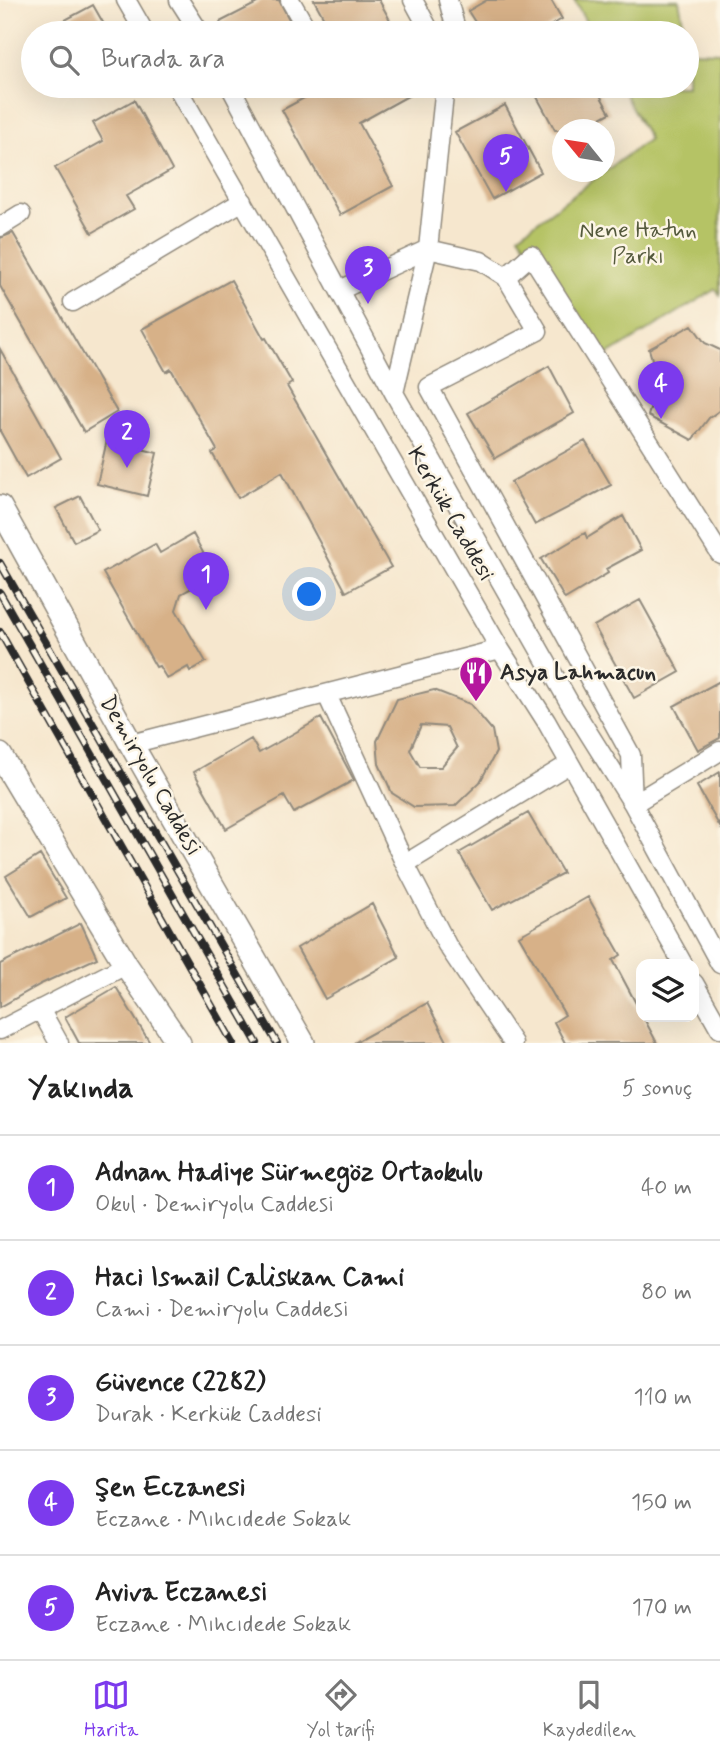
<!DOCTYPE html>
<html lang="tr">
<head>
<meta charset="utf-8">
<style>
	body { margin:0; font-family:Mynerve,sans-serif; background:#f6f6f6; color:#222 }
	.controls { position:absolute; right:21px; bottom:21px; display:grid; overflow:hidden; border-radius:14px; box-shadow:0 7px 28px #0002 }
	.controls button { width:63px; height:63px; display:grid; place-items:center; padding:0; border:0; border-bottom:2px solid #e0e0e0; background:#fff; color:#222; font:35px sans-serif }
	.compass { position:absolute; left:552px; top:119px; width:63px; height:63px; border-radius:50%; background:#fff; box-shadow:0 7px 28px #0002; rotate:300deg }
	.you { position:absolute; left:310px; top:595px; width:24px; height:24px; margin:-18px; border:5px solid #fff; border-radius:50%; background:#1a73e8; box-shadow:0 0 0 10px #1a73e833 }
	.badge { display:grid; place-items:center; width:46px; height:46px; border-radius:50%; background:#7c3aed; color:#fff; font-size:23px; font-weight:700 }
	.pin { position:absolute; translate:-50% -58px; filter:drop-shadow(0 2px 4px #0008) }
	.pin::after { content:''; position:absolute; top:37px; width:24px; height:21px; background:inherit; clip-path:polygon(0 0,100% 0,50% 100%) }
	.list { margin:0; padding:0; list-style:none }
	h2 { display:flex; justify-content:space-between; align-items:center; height:91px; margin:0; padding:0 28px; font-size:30px }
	h2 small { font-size:23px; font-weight:400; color:#767676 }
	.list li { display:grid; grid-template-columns:46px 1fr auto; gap:21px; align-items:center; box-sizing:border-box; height:105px; padding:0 28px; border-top:2px solid #e0e0e0 }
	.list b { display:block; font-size:26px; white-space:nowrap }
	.list p { margin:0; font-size:23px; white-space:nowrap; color:#767676 }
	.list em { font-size:23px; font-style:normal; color:#767676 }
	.icon { flex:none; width:38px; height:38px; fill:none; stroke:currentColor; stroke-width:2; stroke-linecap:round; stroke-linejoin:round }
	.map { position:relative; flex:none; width:720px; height:1043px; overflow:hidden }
	.search { position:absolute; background:#fff; box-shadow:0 7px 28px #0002; left:21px; right:21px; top:21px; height:77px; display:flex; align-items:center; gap:18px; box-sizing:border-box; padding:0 24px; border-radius:38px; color:#767676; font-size:26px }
	.sheet { height:616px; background:#fff }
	nav { display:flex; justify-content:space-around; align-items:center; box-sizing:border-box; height:98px; border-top:2px solid #e0e0e0; background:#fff; font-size:19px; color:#767676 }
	nav a { display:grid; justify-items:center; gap:4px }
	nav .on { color:#7c3aed }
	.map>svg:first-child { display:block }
</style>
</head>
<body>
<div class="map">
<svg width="720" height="1043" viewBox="0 0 720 1043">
	<rect width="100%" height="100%" fill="#fcf5e5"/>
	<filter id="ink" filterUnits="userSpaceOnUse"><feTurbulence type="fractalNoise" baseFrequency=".0143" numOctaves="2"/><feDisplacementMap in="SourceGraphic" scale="14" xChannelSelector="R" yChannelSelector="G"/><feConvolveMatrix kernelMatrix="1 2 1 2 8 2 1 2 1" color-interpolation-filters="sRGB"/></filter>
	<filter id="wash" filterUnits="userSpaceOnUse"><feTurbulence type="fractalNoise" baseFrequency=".00686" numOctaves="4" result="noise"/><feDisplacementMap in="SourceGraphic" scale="28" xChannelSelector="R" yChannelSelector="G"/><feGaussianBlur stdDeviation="1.57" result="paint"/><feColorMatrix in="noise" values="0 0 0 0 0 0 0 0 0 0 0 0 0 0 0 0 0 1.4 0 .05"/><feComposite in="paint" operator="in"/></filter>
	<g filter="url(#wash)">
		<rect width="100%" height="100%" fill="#f6e7ce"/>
		<path fill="#b5c365" stroke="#707748" stroke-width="2" d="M 574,0 L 679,0 L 685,33 L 592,33 Z
			M 687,43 L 688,51 L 720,52 L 720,295 L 716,289 L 606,356 L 519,235 L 649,139 L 620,86 L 687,86 Z"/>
		<g id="blocks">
			<path fill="#d7b188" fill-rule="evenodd" d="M 263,0 L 279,0 L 296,33 L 226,33 L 220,22 Z
				M 314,0 L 379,0 L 397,33 L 332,33 Z
				M 487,0 L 551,0 L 562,19 L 538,33 L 482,33 L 468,11 Z
				M 93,5 L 109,33 L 41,33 Z
				M 326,86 L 426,86 L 359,123 L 393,186 L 340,215 L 282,110 Z
				M 531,86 L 595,86 L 610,113 L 579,130 L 555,130 Z
				M 134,100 L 172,170 L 126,196 L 134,209 L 92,233 L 55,168 L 103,141 L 93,123 Z
				M 505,105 L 541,172 L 492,199 L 455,132 Z
				M 13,233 L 117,412 L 84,432 L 0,286 L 0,238 Z
				M 231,280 L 264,339 L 266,338 L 292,383 L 287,386 L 391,567 L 346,592 L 282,472 L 238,498 L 212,453 L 217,450 L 171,369 L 166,372 L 142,329 Z
				M 692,325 L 705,343 L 720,350 L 720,410 L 709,418 L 692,440 L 648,416 L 654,395 L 654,366 L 649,349 Z
				M 0,349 L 61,458 L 26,478 L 0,431 Z
				M 549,366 L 574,413 L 495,458 L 468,413 Z
				M 107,440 L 157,453 L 147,496 L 97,484 Z
				M 585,441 L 611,485 L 535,525 L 511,482 Z
				M 80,496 L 98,530 L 74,542 L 56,508 Z
				M 623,516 L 641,550 L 606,569 L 608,573 L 565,599 L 541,559 L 585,533 L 587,538 Z
				M 193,534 L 215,575 L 181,594 L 176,610 L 206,662 L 190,671 L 188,667 L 167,679 L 159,666 L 156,667 L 103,573 L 155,544 L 160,553 Z
				M 640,600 L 680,672 L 634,698 L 594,626 Z
				M 720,681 L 720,738 L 698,750 L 674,706 Z
				M 434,690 L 470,704 L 492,730 L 496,752 L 480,782 L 455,806 L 414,807 L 392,793 L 379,764 L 377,741 L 397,699 ZM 421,725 L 447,727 L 457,748 L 441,767 L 420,767 L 410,750 Z
				M 321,718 L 354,780 L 294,813 L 284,796 L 226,829 L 194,772 L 251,739 L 259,753 Z
				M 720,772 L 720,827 L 697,786 Z
				M 528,813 L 563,873 L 492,910 L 459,853 Z
				M 40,855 L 66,898 L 31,917 L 6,876 Z
				M 588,897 L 621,955 L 613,960 L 657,1043 L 565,1043 L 554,1022 L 565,1015 L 519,936 Z
				M 372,904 L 399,957 L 325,999 L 297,948 Z
				M 81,923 L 97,958 L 41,984 L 0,1007 L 0,964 Z
				M 116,987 L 150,1043 L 79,1043 L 65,1017 Z
				M 427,1003 L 448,1043 L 354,1043 Z"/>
		</g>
	</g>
	<g filter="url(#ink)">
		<use href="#blocks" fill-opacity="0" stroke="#90897c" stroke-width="2"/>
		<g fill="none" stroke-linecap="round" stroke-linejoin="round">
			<g stroke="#90897c" stroke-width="21">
				<path id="minor" d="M 126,0 L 145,33
					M 179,0 L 200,33
					M 290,0 L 309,33
					M 413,0 L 431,33
					M 448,0 L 457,33
					M 176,86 L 500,649 L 546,721 L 683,964
					M 230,86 L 394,393 L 569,702 L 633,804 L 720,964
					M 0,227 L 21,214
					M 506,277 L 531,255 L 720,554
					M 340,290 L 428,249 L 481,261 L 506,277 L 538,331 L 429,387 L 631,755 L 633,804 L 720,751
					M 73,302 L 243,201
					M 394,393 L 428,249 L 444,95 L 442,86
					M 327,695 L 405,864 L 447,945 L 513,1043
					M 131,744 L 500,649
					M 405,864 L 569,764
					M 694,983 L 720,1029
					M 40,1009 L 59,1043
					M 0,1030 L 126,965"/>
			</g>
			<g stroke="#90897c" stroke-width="26">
				<path id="major" d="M 0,507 L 131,744 L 303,1043
					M 0,755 L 126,965 L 179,1043"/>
			</g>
			<use href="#minor" stroke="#fff" stroke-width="18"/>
			<use href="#major" stroke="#fff" stroke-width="23"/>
			<g stroke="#2b2b2b" stroke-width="8">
				<path id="rail" d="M 0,563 L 277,1043
					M 0,593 L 257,1043
					M 0,632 L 233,1043"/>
			</g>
			<use href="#rail" stroke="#fcf5e5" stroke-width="5" stroke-dasharray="16" stroke-linecap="butt"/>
		</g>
	</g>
	<defs>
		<g id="restaurant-pin" transform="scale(1.75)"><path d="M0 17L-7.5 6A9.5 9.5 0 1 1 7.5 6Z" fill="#b5179e" stroke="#fcf5e5"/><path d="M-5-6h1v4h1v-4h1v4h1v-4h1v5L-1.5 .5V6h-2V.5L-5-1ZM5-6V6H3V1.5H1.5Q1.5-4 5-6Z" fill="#fff"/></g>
	</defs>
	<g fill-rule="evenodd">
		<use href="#restaurant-pin" x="476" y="673"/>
	</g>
	<g text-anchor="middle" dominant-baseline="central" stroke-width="5" stroke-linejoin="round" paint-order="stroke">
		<g font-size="23" fill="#54593c" stroke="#fcf5e5">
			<text x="638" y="231">Nene Hatun<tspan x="638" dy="26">Parkı</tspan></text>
		</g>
		<g font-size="23" fill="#2b2b2b" stroke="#fcf5e5">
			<text transform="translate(450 514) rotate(60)">Kerkük Caddesi</text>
			<text transform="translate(150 776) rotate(60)">Demiryolu Caddesi</text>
		</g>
		<g font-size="23" font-weight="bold" fill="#2b2b2b" stroke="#fcf5e5" text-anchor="start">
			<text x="500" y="673">Asya Lahmacun</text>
		</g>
	</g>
</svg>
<div class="controls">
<button><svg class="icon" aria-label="layers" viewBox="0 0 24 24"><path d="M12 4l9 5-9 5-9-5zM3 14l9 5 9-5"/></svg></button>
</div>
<svg class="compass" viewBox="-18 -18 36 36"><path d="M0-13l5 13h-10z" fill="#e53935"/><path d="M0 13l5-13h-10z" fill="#767676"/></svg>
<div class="you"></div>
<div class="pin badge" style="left:206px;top:610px">1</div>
<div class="pin badge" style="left:127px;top:468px">2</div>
<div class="pin badge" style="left:368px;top:304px">3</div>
<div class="pin badge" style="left:661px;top:419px">4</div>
<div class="pin badge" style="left:506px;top:192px">5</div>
<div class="search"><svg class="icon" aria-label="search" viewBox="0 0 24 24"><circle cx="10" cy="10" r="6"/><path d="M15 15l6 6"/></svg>Burada ara</div>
</div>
<section class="sheet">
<h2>Yakında<small>5 sonuç</small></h2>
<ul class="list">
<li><span class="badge">1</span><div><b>Adnan Hadiye Sürmegöz Ortaokulu</b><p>Okul · Demiryolu Caddesi</p></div><em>40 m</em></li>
<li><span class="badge">2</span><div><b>Haci Ismail Caliskan Cami</b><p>Cami · Demiryolu Caddesi</p></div><em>80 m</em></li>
<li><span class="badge">3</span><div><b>Güvence (2282)</b><p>Durak · Kerkük Caddesi</p></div><em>110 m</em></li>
<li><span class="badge">4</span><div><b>Şen Eczanesi</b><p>Eczane · Mıhcıdede Sokak</p></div><em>150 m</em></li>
<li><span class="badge">5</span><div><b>Aviva Eczanesi</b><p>Eczane · Mıhcıdede Sokak</p></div><em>170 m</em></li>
</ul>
</section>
<nav>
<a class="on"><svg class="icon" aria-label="map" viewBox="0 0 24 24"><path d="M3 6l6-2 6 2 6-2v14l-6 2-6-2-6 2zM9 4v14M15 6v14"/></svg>Harita</a>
<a><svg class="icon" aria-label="directions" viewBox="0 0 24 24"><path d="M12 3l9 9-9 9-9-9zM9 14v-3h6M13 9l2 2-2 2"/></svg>Yol tarifi</a>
<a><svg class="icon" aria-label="saved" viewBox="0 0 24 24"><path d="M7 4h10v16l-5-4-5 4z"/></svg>Kaydedilen</a>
</nav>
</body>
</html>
